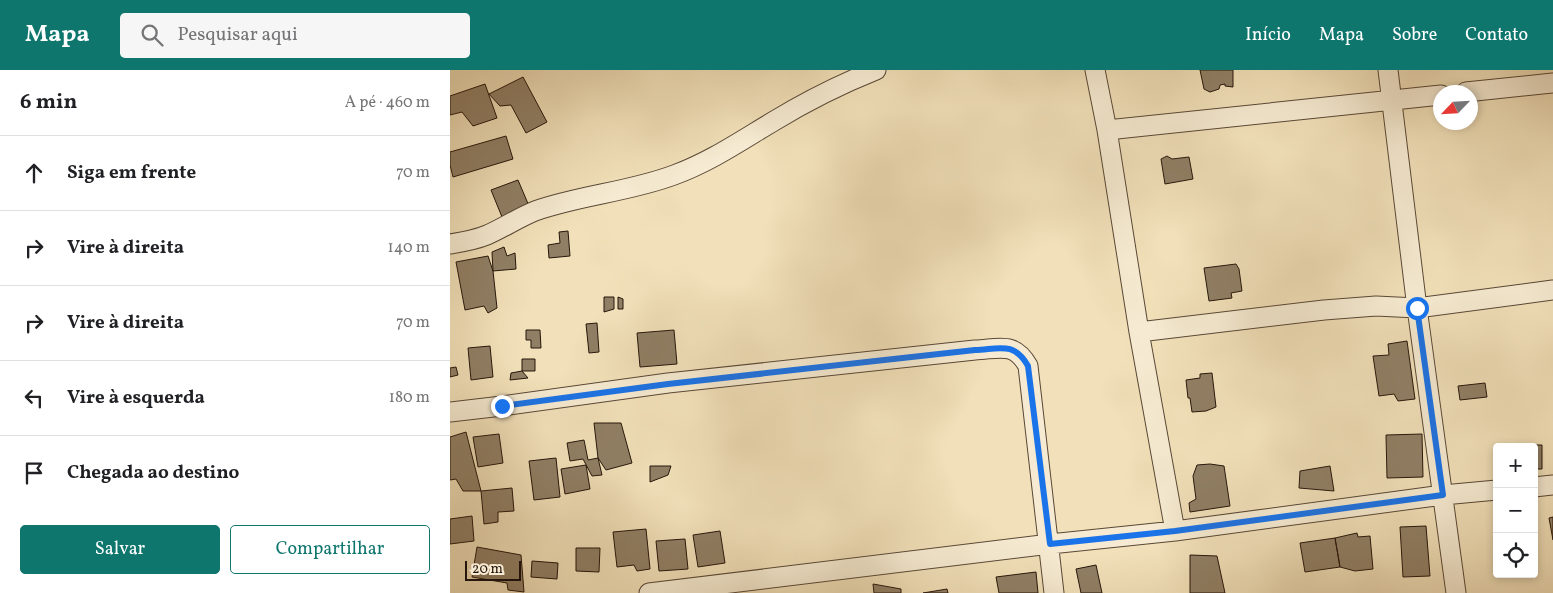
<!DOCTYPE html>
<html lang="pt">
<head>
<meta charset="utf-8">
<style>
	body { margin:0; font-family:Vollkorn,serif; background:#f6f6f6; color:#202124 }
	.controls { position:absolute; right:15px; bottom:15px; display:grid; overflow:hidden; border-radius:5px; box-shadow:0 2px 8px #0003 }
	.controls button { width:45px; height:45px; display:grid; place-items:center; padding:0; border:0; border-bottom:1px solid #e0e0e0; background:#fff; color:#202124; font:25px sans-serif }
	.compass { position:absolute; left:983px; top:15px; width:45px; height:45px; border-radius:50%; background:#fff; box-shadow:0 2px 8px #0003; rotate:245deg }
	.scale { position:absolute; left:15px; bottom:12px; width:56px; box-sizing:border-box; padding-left:5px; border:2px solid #26160b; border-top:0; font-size:14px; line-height:18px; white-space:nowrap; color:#26160b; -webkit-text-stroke:4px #f6ebd2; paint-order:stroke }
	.stop { position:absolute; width:15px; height:15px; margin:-11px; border:4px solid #1a73e8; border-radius:50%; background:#fff }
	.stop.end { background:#1a73e8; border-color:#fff; box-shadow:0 1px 5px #0008 }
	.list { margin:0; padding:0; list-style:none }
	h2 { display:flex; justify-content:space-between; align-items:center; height:65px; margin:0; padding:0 20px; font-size:21px }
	h2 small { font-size:16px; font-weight:400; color:#757577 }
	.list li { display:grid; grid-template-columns:32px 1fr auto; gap:15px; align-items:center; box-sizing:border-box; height:75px; padding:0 20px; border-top:1px solid #e0e0e0 }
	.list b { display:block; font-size:19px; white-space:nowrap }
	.list em { font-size:16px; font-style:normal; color:#757577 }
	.actions { display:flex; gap:10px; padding:15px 20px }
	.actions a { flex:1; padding:11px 0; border:1px solid #0f766e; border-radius:5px; text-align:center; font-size:18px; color:#0f766e }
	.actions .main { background:#0f766e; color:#fff }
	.icon { flex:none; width:28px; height:28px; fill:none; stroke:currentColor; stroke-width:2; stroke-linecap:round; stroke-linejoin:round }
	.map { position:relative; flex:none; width:1103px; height:523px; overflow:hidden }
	header { display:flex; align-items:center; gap:30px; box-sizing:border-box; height:70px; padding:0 25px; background:#0f766e; color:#fff }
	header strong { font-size:24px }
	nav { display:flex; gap:28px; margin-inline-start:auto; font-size:18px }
	.search { width:350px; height:45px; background:#f6f6f6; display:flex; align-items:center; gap:12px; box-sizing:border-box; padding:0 18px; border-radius:5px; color:#757577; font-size:19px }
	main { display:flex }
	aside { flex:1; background:#fff }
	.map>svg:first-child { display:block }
</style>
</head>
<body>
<header>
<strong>Mapa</strong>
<div class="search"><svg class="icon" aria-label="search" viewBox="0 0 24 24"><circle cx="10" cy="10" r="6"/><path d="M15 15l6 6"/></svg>Pesquisar aqui</div>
<nav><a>Início</a><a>Mapa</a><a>Sobre</a><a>Contato</a></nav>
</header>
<main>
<aside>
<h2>6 min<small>A pé · 460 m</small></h2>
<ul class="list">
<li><svg class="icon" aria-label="ahead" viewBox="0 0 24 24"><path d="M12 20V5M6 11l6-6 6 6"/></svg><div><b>Siga em frente</b></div><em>70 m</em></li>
<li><svg class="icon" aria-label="right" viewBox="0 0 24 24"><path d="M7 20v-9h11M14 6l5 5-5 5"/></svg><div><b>Vire à direita</b></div><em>140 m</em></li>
<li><svg class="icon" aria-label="right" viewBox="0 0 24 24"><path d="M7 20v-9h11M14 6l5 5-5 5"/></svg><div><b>Vire à direita</b></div><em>70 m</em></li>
<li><svg class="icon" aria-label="left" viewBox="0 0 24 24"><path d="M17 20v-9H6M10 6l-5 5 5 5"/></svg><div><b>Vire à esquerda</b></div><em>180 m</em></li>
<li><svg class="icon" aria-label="arrive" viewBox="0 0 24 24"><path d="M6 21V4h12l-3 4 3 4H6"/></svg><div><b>Chegada ao destino</b></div></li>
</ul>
<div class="actions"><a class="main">Salvar</a><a>Compartilhar</a></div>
</aside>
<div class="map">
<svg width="1103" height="523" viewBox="0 0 1103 523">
	<rect width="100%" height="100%" fill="#f1e0b9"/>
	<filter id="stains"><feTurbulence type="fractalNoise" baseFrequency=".004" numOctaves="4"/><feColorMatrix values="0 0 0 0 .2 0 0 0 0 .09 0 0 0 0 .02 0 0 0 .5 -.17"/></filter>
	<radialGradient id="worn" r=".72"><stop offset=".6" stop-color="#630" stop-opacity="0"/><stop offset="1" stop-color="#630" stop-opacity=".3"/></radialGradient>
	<path fill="#907f65" stroke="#26160b" d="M 750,0 L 783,0 L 783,17 L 775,16 L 775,14 L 770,15 L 769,19 L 760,22 L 754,19 Z
		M 73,7 L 97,52 L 76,63 L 61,35 L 50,36 L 39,24 Z
		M 35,14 L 47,48 L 23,56 L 12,42 L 0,45 L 0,26 Z
		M 56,66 L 63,89 L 3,107 L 0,95 L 0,82 Z
		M 717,86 L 722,89 L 739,87 L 743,109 L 715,114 L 711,89 Z
		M 68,110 L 79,136 L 52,147 L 41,120 Z
		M 118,161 L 120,186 L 99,188 L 98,175 L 110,173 L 109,162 Z
		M 54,177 L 57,186 L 65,183 L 66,199 L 43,201 L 42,182 Z
		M 38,186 L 43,201 L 47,238 L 38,243 L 34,236 L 15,240 L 6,192 Z
		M 786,194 L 789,199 L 792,221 L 781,223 L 782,228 L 759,231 L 754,198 Z
		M 154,227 L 164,227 L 164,239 L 154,242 Z
		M 168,227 L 173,229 L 173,239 L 168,239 Z
		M 147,253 L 149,282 L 139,283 L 136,254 Z
		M 76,260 L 90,260 L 91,278 L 81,278 L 81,270 L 76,270 Z
		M 224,260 L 227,294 L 190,297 L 187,263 Z
		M 957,271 L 965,329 L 948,331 L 944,324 L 929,326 L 923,286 L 939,285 L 938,274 Z
		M 40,276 L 43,307 L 21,310 L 18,278 Z
		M 72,289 L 85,289 L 85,301 L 72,301 Z
		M 6,297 L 8,305 L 0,307 L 0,298 Z
		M 72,301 L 78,308 L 60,310 L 61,303 Z
		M 762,303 L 766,337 L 756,341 L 742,342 L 740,328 L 738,328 L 736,310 L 750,308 L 750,304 Z
		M 1035,313 L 1037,327 L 1010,330 L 1008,316 Z
		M 144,353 L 171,353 L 182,393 L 156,400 L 148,388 Z
		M 16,362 L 31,421 L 13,421 L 6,409 L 0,410 L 0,367 Z
		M 49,364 L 53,393 L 28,397 L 23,367 Z
		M 972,364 L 973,407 L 937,408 L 936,365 Z
		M 134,370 L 138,390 L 148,388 L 152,405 L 142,406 L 133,389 L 120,391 L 117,373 Z
		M 1081,375 L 1092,375 L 1092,399 L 1084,399 L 1084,377 L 1081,377 Z
		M 106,388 L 110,427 L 84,430 L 79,391 Z
		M 760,394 L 774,396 L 780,436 L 740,442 L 739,433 L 746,429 L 743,406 L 747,395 Z
		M 136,395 L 140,419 L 115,424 L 111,399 Z
		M 200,396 L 221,396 L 218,405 L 200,412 Z
		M 880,396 L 884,421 L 849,418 L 850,401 Z
		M 62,418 L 64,441 L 48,442 L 48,452 L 34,454 L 31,421 Z
		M 22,446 L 24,471 L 0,474 L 0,449 Z
		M 1103,447 L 1103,470 L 1099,448 Z
		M 976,456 L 980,506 L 953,507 L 950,457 Z
		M 196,459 L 200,499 L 187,501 L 184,495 L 167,497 L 163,462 Z
		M 270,461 L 275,493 L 248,497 L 243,465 Z
		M 907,463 L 908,467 L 920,466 L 923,499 L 905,501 L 890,497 L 885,468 Z
		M 885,468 L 890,497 L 855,502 L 850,473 Z
		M 235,469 L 238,499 L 209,501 L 206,471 Z
		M 27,477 L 71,485 L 74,522 L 58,520 L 57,513 L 22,507 Z
		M 126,478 L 150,478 L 149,502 L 126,501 Z
		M 740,485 L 767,486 L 775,523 L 740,523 Z
		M 82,491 L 108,493 L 107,509 L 81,507 Z
		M 646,495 L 652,523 L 631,523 L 626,499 Z
		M 586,502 L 588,523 L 549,523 L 546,507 Z
		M 423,514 L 451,519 L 451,523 L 424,523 Z
		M 497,519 L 498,523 L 473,523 Z"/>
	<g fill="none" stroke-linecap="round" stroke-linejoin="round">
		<g stroke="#594836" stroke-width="21">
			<path id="minor" d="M 645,0 L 657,60 L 689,262 L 725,461
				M 938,0 L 967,238 L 1006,523
				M 1016,22 L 1103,13
				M 657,60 L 991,25
				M 0,174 C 13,172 25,170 37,165 C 53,158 68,148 85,141 C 130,125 179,122 224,105 C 260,92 292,70 324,51 C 357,31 391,14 426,0
				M 689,262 L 874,240 L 926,236 L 967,238 L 1103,220
				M 0,342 L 52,336 L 218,313 L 525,280 C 549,279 564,271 578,296 L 604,523
				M 1084,417 L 1103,415
				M 199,523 L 600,474 L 725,461 L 993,425 L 1047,420"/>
		</g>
		<use href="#minor" stroke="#f6ebd2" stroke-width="19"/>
	</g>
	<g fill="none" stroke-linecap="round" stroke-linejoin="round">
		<path stroke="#1a73e8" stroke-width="6" d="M 52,336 L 218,314 L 525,280 C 549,279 564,271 578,296 L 600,474 L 725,461 L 993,425 L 967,238"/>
	</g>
	<rect width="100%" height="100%" filter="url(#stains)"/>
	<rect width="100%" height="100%" fill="url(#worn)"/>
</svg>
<div class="controls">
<button>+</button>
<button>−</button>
<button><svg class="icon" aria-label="locate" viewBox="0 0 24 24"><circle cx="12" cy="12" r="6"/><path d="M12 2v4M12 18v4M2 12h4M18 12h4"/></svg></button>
</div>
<svg class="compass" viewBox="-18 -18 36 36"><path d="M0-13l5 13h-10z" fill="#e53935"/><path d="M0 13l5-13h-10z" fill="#757577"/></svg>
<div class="scale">20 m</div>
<div class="stop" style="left:967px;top:238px"></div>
<div class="stop end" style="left:52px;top:336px"></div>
</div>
</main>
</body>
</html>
